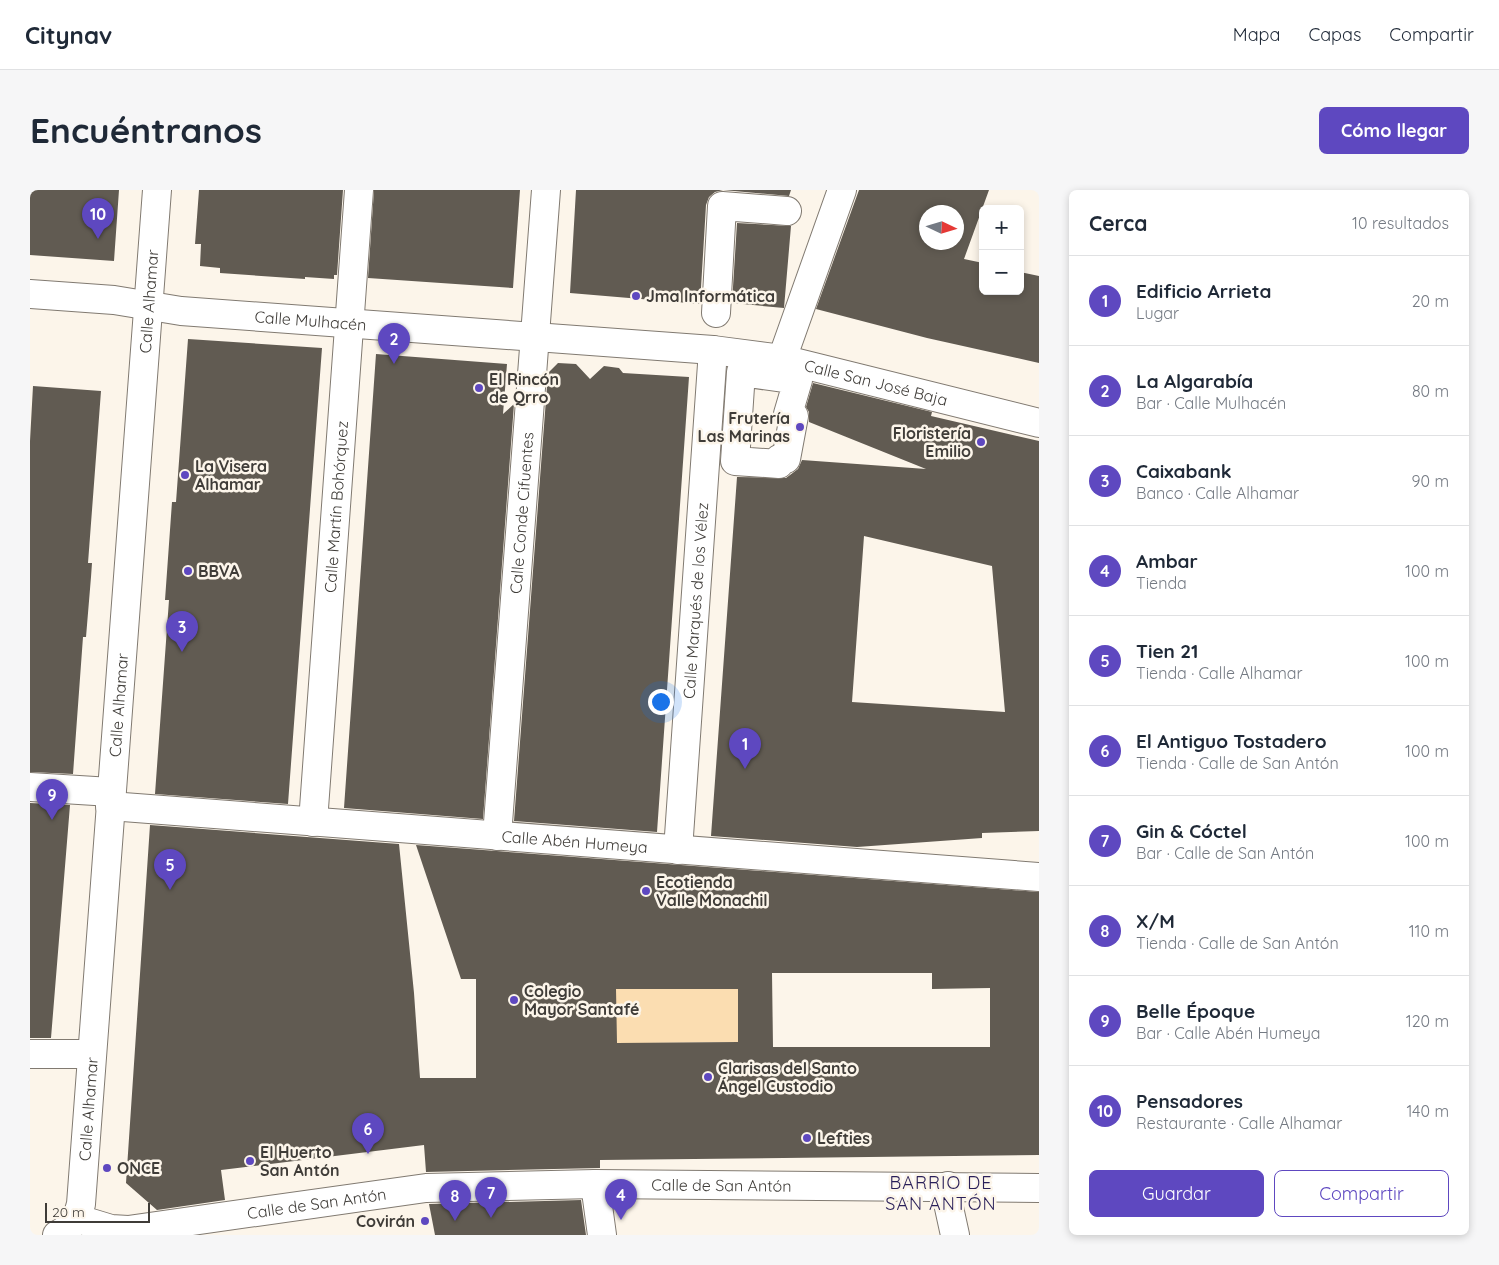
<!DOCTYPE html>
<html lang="es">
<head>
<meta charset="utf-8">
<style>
	body { margin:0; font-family:Quicksand,sans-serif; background:#f6f6f7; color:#1f2937 }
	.controls { position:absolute; right:15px; top:15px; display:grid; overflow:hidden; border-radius:8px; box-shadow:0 2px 8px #0003 }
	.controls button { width:45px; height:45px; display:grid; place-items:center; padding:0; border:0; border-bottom:1px solid #e0e1e3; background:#fff; color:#1f2937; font:25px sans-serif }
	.compass { position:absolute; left:889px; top:15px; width:45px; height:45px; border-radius:50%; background:#fff; box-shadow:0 2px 8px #0003; rotate:94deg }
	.scale { position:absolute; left:15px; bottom:12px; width:105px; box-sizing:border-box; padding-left:5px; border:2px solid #3f3c38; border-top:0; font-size:14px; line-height:18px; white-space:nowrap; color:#3f3c38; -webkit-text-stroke:4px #fcf5ea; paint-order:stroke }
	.you { position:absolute; left:630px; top:511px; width:18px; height:18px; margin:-12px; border:4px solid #fff; border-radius:50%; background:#1a73e8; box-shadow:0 0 0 8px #1a73e833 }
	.badge { display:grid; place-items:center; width:32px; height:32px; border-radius:50%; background:#5e48c0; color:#fff; font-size:16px; font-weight:700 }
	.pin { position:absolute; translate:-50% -41px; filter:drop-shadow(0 1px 2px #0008) }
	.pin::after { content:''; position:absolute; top:26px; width:18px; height:15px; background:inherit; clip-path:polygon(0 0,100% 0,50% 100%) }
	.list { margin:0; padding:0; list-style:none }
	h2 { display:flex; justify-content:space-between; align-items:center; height:65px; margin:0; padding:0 20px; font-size:21px }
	h2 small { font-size:16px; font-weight:400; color:#747a83 }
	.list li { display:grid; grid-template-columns:32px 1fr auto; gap:15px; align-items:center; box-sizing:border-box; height:90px; padding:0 20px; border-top:1px solid #e0e1e3 }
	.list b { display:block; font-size:19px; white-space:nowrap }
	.list p { margin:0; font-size:16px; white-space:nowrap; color:#747a83 }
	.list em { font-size:16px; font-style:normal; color:#747a83 }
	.actions { display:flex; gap:10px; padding:15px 20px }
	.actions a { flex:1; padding:11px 0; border:1px solid #5e48c0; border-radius:8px; text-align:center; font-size:18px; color:#5e48c0 }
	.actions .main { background:#5e48c0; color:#fff }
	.map { position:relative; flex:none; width:1009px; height:1045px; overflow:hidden; border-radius:8px }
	header { display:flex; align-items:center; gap:30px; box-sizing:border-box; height:70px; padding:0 25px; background:#fff; border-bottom:1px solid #e0e1e3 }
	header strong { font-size:24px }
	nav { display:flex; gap:28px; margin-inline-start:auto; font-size:18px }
	.intro { display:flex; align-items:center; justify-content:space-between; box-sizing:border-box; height:120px; padding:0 30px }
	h1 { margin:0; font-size:35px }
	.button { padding:12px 22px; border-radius:8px; background:#5e48c0; color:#fff; font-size:18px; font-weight:700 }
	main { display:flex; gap:30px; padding:0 30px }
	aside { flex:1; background:#fff; border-radius:8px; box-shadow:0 2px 8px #0003 }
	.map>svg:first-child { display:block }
</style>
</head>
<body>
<header>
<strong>Citynav</strong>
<nav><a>Mapa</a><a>Capas</a><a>Compartir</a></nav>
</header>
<div class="intro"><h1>Encuéntranos</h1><a class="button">Cómo llegar</a></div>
<main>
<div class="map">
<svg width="1009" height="1045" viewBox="0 0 1009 1045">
	<rect width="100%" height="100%" fill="#fcf5ea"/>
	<path fill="#fbddb1" d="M 586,799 L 708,799 L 708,852 L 614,853 L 614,882 L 546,824 L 586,823 Z"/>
	<path fill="#615b52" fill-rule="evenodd" d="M 0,0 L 89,0 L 84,71 L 0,65 Z
		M 169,0 L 313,0 L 307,85 L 304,85 L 304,89 L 275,87 L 275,89 L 190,83 L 190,78 L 170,76 L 171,54 L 165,54 Z
		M 344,0 L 490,0 L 483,98 L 338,88 Z
		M 546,0 L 761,0 L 759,6 L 693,0 L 685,2 L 679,7 L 676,15 L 670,114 L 540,103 Z
		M 829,0 L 959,0 L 934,69 L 953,73 L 953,101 L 990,101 L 990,82 L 1009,86 L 1009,173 L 897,148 L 786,119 ZM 896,22 L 926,22 L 926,52 L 896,52 Z
		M 707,33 L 761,36 L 754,118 L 702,113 Z
		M 158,149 L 292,158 L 258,614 L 125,604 L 139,410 L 135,410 L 142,312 L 146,312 Z
		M 346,164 L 477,174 L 473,224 L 484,214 L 453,629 L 314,618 Z
		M 528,173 L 546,174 L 560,189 L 574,176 L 589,178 L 593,183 L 659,187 L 627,642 L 484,631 L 518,183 Z
		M 783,193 L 902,222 L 901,226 L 1009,251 L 1009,641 L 952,643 L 952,648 L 827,657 L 681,646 L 707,287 L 756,288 L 768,279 L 772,270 L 896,279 L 779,232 L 779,222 L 776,217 ZM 834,346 L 962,376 L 975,522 L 822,512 Z
		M 3,196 L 71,201 L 58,373 L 62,373 L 61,387 L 56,447 L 53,447 L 43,584 L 0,582 L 0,251 Z
		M 0,613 L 40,615 L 21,848 L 0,848 Z
		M 120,635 L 369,654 L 384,803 L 390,888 L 446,888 L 446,789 L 431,789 L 386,655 L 1009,702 L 1009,965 L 570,970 L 570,978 L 396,982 L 394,955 L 191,980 L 195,1010 L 127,1020 L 96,993 ZM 742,783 L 902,783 L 902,799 L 960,798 L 960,857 L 743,857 ZM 586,799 L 708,799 L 708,852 L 587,853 Z
		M 551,1010 L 556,1045 L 405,1045 L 399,1014 Z"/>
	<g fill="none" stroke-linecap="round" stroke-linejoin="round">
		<g stroke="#817a71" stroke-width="30">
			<g id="street">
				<path d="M 686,123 L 692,16 L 757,21"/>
				<path d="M 711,182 L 768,190 L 758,224 L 764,226 L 756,269 L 749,269 L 749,274 L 705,271 Z"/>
				<path d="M 0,597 L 81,602"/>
				<path id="s1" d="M 80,616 L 1009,687"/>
				<path id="s2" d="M 283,632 L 329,0"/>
				<path id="s3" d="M 467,646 L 516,0"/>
				<path id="s4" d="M 648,660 L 683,160"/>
				<path d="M 565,994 L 572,1045"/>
				<path d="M 918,996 L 918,1013 L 925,1045"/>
				<path id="s5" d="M 48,1029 L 81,1039 L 98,1040 L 396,998 L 565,994 L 1009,998"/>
			</g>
		</g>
		<g stroke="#817a71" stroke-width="30">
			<g id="secondary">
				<path id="s6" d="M 0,104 L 84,110 L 151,121 L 683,160 L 752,169 L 1009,233"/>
				<path d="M 752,169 L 812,0"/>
				<path d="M 0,864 L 61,864"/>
				<path id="s7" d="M 27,1045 C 42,1037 47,1030 51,1014 L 127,0"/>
			</g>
		</g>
		<use href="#street" stroke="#fff" stroke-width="28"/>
		<use href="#secondary" stroke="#fff" stroke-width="28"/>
	</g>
	<g fill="#5e48c0" stroke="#fcf5ea" stroke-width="2">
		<circle cx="606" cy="106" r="5"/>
		<circle cx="449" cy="198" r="5"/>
		<circle cx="770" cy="237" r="5"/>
		<circle cx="951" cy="252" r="5"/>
		<circle cx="155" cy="285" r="5"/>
		<circle cx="158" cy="381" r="5"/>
		<circle cx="616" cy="701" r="5"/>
		<circle cx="484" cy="810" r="5"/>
		<circle cx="678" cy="887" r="5"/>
		<circle cx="777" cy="948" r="5"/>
		<circle cx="220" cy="971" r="5"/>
		<circle cx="77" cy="978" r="5"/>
		<circle cx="395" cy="1031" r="5"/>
	</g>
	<g text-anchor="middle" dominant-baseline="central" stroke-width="5" stroke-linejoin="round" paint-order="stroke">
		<g font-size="16" font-weight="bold" fill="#3f3c38" stroke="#fcf5ea" text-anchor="start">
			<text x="616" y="106">Jma Informática</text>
			<text x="459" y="189">El Rincón<tspan x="459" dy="18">de Qrro</tspan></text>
			<text x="760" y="228" text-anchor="end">Frutería<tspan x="760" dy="18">Las Marinas</tspan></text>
			<text x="941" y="243" text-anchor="end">Floristería<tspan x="941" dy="18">Emilio</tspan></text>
			<text x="165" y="276">La Visera<tspan x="165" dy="18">Alhamar</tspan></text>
			<text x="168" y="381">BBVA</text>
			<text x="626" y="692">Ecotienda<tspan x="626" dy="18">Valle Monachil</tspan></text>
			<text x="494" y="801">Colegio<tspan x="494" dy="18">Mayor Santafé</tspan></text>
			<text x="688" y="878">Clarisas del Santo<tspan x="688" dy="18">Ángel Custodio</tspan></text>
			<text x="787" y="948">Lefties</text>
			<text x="230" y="962">El Huerto<tspan x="230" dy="18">San Antón</tspan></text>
			<text x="87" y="978">ONCE</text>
			<text x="385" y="1031" text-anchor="end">Covirán</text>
		</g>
		<g font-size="16" fill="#3f3c38" stroke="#fcf5ea">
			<text stroke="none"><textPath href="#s7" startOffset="946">Calle Alhamar</textPath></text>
			<text stroke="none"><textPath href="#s6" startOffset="282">Calle Mulhacén</textPath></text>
			<text stroke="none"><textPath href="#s6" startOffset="852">Calle San José Baja</textPath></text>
			<text stroke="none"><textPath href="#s2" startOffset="316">Calle Martín Bohórquez</textPath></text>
			<text stroke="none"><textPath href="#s3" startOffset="324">Calle Conde Cifuentes</textPath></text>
			<text stroke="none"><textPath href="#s4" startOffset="250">Calle Marqués de los Vélez</textPath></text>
			<text stroke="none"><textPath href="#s7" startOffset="541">Calle Alhamar</textPath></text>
			<text stroke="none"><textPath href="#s1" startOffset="466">Calle Abén Humeya</textPath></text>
			<text stroke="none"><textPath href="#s7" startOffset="136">Calle Alhamar</textPath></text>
			<text stroke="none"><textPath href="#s5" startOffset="648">Calle de San Antón</textPath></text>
			<text stroke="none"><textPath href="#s5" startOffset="242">Calle de San Antón</textPath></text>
		</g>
		<g font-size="18" letter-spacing="1" fill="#291f59" stroke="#fcf5ea">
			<text x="911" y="992">BARRIO DE<tspan x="911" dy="21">SAN ANTÓN</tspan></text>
		</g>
	</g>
</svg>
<div class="controls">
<button>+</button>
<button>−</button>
</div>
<svg class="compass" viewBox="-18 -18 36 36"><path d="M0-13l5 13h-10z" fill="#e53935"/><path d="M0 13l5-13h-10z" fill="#747a83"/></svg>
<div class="scale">20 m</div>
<div class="you"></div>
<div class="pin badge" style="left:715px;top:579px">1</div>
<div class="pin badge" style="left:364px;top:174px">2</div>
<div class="pin badge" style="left:152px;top:462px">3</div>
<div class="pin badge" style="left:591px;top:1030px">4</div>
<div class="pin badge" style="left:140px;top:700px">5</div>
<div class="pin badge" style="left:338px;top:964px">6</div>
<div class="pin badge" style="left:461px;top:1028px">7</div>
<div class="pin badge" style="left:425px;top:1031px">8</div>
<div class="pin badge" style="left:22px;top:630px">9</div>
<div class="pin badge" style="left:68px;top:49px">10</div>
</div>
<aside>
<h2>Cerca<small>10 resultados</small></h2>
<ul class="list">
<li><span class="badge">1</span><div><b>Edificio Arrieta</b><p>Lugar</p></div><em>20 m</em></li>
<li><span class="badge">2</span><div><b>La Algarabía</b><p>Bar · Calle Mulhacén</p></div><em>80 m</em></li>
<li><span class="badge">3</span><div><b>Caixabank</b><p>Banco · Calle Alhamar</p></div><em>90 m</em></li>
<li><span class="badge">4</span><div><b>Ambar</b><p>Tienda</p></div><em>100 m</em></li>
<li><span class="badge">5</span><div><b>Tien 21</b><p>Tienda · Calle Alhamar</p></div><em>100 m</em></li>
<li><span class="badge">6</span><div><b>El Antiguo Tostadero</b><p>Tienda · Calle de San Antón</p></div><em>100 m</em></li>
<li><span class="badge">7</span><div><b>Gin &amp; Cóctel</b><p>Bar · Calle de San Antón</p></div><em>100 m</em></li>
<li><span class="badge">8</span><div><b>X/M</b><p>Tienda · Calle de San Antón</p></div><em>110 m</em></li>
<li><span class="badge">9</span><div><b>Belle Époque</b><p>Bar · Calle Abén Humeya</p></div><em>120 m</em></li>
<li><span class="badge">10</span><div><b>Pensadores</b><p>Restaurante · Calle Alhamar</p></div><em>140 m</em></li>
</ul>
<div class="actions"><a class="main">Guardar</a><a>Compartir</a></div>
</aside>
</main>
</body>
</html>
